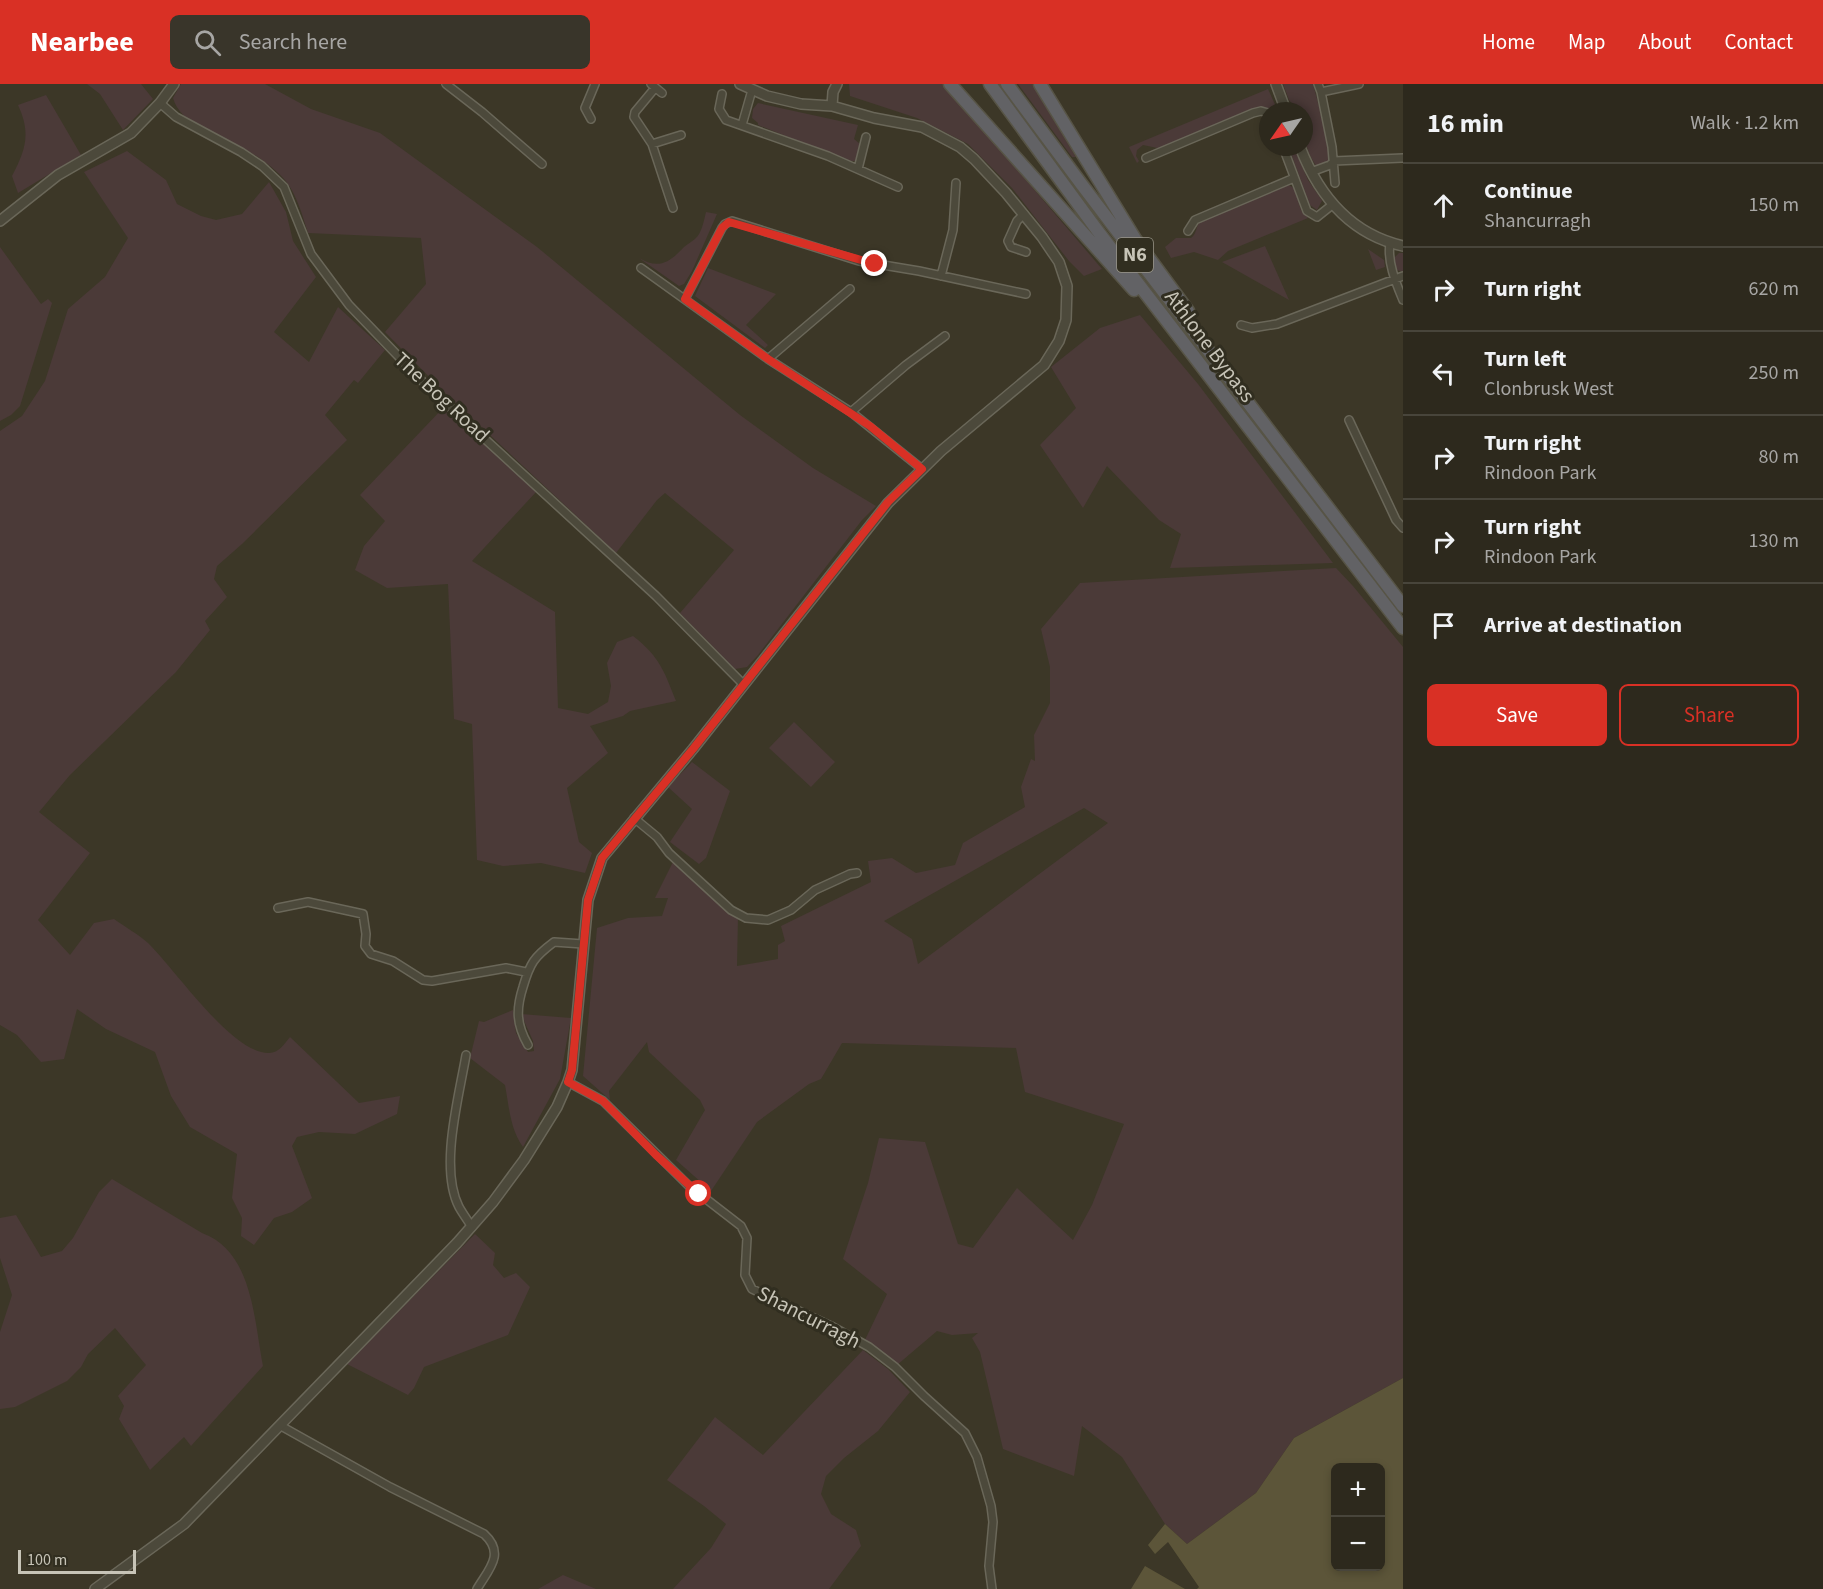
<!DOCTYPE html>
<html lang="en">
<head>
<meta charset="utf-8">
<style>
	body { margin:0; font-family:"Source Sans 3",sans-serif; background:#39352a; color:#f1f3f6 }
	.controls { position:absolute; right:18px; bottom:18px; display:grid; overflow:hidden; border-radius:9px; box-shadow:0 3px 9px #0003 }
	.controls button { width:54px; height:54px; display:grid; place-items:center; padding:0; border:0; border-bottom:2px solid #48453b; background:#2d291d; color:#f1f3f6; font:30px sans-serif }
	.compass { position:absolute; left:1259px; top:18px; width:54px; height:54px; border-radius:50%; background:#2d291d; box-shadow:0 3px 9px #0003; rotate:236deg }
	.scale { position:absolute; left:18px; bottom:15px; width:118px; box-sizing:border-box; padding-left:6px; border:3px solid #c7c4b7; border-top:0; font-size:16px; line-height:21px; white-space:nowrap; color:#c7c4b7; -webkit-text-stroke:4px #312e20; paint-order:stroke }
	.stop { position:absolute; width:18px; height:18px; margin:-14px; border:4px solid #d93025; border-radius:50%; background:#fff }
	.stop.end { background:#d93025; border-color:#fff; box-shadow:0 2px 6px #0008 }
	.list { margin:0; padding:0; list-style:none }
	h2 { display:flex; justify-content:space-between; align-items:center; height:78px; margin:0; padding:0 24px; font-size:26px }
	h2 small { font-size:20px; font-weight:400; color:#a7a6a4 }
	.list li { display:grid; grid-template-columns:39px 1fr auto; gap:18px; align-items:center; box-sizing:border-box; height:84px; padding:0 24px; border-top:2px solid #48453b }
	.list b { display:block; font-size:22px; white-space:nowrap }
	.list p { margin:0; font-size:20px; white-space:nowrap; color:#a7a6a4 }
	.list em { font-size:20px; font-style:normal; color:#a7a6a4 }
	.actions { display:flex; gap:12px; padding:18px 24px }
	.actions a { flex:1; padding:14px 0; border:2px solid #d93025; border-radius:9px; text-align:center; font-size:21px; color:#d93025 }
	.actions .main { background:#d93025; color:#fff }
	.icon { flex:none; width:33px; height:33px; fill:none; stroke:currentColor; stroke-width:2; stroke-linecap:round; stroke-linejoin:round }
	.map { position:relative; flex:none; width:1403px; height:1505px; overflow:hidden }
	header { display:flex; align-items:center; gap:36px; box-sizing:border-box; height:84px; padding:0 30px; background:#d93025; color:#fff }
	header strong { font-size:28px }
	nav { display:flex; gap:33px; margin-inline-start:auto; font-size:21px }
	.search { width:420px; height:54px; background:#39352a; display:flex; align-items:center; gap:15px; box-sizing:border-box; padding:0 21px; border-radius:9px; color:#a7a6a4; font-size:22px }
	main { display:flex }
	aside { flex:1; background:#2d291d }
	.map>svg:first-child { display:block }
</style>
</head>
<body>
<header>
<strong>Nearbee</strong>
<div class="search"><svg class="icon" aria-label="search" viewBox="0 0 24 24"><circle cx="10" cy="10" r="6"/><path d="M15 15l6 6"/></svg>Search here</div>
<nav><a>Home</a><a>Map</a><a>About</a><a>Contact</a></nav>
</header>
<main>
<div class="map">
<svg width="1403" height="1505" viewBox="0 0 1403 1505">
	<rect width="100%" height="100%" fill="#3c3727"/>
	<path fill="#4b3a38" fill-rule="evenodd" d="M 87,0 L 141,0 L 153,15 L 123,46 L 100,10 Z
		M 181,0 L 265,0 L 311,25 L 380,49 L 537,163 L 740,331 L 813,384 L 876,422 L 862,436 L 758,571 L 747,583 L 735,585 L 680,529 L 734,466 L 665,409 L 657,416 L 616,469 L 445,309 L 385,248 L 426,200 L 421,154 L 308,149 C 301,127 295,103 277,88 C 267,79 254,70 243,64 C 221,51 180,41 173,14 Z
		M 849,0 L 944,0 L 1102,185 L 1084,192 L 1069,177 L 1012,104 L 968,60 L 917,34 L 850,12 Z
		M 1018,0 L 1032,0 L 1076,73 L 1072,73 Z
		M 1283,0 L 1313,0 L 1323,37 L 1330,76 L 1316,82 C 1303,62 1304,49 1304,27 L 1298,27 L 1289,16 Z
		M 1268,5 L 1278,27 L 1266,25 L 1245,30 L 1162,65 L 1143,61 L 1137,66 L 1136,72 L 1139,77 L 1137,79 L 1129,63 Z
		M 46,11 L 81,71 L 18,109 L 12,92 C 26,65 31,49 18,21 Z
		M 758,19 L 858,41 L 854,55 L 860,60 L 857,77 L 848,77 L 758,41 L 758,39 L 752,34 L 753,25 Z
		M 1286,63 L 1292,63 L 1294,69 L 1296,69 L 1308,96 L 1321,115 L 1322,117 L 1317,126 L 1310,121 L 1290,67 L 1288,68 Z
		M 127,67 L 166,96 L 177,120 L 201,132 L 216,136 L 242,130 L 269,98 L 286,128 L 293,157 L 316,193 L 274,248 L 309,278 L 338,223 L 385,266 L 358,299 L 354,296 L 325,331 L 347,356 L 242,460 L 217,482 L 214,495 L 227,513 L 205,537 L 210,546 L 176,588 L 70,691 L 39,728 L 90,769 L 38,836 L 70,871 L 94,839 L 114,835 C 125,843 138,850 148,859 C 175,885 232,970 269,969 C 279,969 284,960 290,953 L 359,1019 L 400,1012 L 397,1030 L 355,1050 L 319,1048 L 297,1053 L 292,1062 L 312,1114 L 292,1128 L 274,1134 L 254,1161 L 241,1152 L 242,1134 L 232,1114 L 237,1070 L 190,1043 L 171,1012 L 155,968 L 106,945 L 77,925 L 64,975 L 41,978 L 17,951 L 0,941 L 0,347 L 22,332 L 45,297 L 68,225 L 105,193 L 128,154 L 84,88 Z
		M 1287,100 L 1294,104 L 1301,126 L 1308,134 L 1228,167 L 1218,176 L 1194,168 L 1171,174 L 1165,163 L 1176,154 L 1191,154 C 1198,149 1195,141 1202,135 Z
		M 706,128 L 717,130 L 692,187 L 684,200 L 679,202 L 639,174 C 659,186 670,178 684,163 C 688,160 692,157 695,155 C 702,149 704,136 706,128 Z
		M 1265,162 L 1289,216 L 1222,178 Z
		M 0,163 L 41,220 L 48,215 L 52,219 L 20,322 L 11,331 L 0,337 Z
		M 1368,165 L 1384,176 L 1385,183 L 1376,186 Z
		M 1399,169 L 1403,169 L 1403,188 L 1397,186 L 1393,175 Z
		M 708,184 L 776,210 L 746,241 L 768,261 L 765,264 L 695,212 Z
		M 1140,231 L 1198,300 L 1333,479 L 1170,484 L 1181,450 L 1159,436 L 1107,382 L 1083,424 L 1040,361 L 1076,324 L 1051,283 L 1100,244 Z
		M 444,323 L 537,407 L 472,477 L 555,528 L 558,624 L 588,630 L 608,618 L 611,602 L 607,579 L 617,558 L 633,552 C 660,573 664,587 676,617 L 630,627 L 623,632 L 590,642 L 608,669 L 567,704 L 579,758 L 592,769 L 585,789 L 541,779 L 503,782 L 477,776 L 472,640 L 454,635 L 448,500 L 387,504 L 355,486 L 364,462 L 385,437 L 360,411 Z
		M 1336,484 L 1353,502 L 1403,563 L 1403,1294 L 1294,1354 L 1256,1409 L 1187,1460 L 1165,1440 L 1122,1373 L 1082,1342 L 1074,1392 L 1003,1365 L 980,1268 L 972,1254 L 978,1249 L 952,1251 L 937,1247 L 897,1281 L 864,1258 L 887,1210 L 843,1175 L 868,1099 L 879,1054 L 925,1058 L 958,1160 L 973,1164 L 1017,1104 L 1073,1156 L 1092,1121 L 1124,1040 L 1025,1008 L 1016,964 L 842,959 L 821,995 L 809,1000 L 757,1038 L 711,1107 L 676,1076 L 705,1026 L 700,1016 L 649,968 L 647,958 L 609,1007 L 610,1016 L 583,992 L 597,844 L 628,834 L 662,832 L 668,814 L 655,814 L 673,778 L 730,830 L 738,833 L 737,882 L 778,875 L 778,861 L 785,857 L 781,842 L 871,798 L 868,777 L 892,774 L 916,789 L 955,781 L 963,759 L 1025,723 L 1021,703 L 1031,675 L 1035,677 L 1034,651 L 1050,619 L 1050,583 L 1041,545 L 1080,499 ZM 1084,724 L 1108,739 L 918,880 L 912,855 L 884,837 Z
		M 794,638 L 835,678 L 811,703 L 769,664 Z
		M 692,678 L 730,707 L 706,774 L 699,780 L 670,758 L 692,725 L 668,703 Z
		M 513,926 L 516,949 L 528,968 L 534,967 L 533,957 L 521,930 L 571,934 L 560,995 L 523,1063 C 510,1045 509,1022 505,1001 L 470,974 L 479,937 L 484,938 Z
		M 112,1095 L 202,1149 C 253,1167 254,1237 263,1282 L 191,1362 L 184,1353 L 150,1386 L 119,1335 L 124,1322 L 118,1312 L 146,1281 L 115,1244 L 88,1270 L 81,1283 L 67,1297 L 15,1323 L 0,1325 L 0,1248 L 12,1211 L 0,1174 L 0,1134 L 16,1131 L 41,1173 L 62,1167 L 73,1154 L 99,1108 Z
		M 475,1150 L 495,1169 L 493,1181 L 504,1194 L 516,1189 L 530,1203 L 508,1251 L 424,1283 L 414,1304 L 408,1311 L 347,1280 Z
		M 863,1266 L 888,1285 L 910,1308 L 878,1347 L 844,1374 L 826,1392 L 821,1410 L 831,1430 L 856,1446 L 861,1462 L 829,1505 L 673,1505 L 711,1464 L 726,1440 L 704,1422 L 667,1396 L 715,1333 L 763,1371 Z
		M 563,1491 L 596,1505 L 538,1505 Z"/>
	<path fill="#5c5539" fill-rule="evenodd" d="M 1403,1294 L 1403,1505 L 1197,1505 L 1199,1503 L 1168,1458 L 1155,1470 L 1148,1461 L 1165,1440 L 1187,1460 L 1256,1409 L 1294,1354 ZM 1336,1384 L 1380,1384 L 1380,1482 L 1336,1482 Z
		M 1145,1482 L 1185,1505 L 1131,1505 Z"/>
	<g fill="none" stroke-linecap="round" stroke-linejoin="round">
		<g stroke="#6a6759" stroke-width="10">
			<path id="minor" d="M 446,0 L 482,28 L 542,80
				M 651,0 L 662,9
				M 1318,0 L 1321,8 L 1332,63 L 1335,99
				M 655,4 L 635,28 L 634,33 L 652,60 L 673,124
				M 1321,8 L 1359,0
				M 722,10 L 719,25 L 726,36 L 828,72 L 898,103
				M 160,19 L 176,33 L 241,68 L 262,82 L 284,103 L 311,170 L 349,221 L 426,301 L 656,512 L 744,601
				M 591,35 L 585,24 L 595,0
				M 742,41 L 752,6
				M 652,60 L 681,51
				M 1283,63 L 1307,127 L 1317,133 L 1332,121
				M 1146,74 L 1253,29 L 1261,27 L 1268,29
				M 858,85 L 866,53
				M 1311,88 L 1330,81 L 1334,77 L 1403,74
				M 1024,130 L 1017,137 L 1008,157 L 1011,163 L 1026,168
				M 1188,147 L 1195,136 L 1294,94
				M 1390,159 C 1387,178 1396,199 1403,216
				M 641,184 L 768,275 L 851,328 L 922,385
				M 941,192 L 953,146 L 956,99
				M 685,215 L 722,144 L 725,140 L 732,137 L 859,177 L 919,187 L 1026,210
				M 1241,241 L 1252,244 L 1277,240 L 1403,192
				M 768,275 L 850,205
				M 851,328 L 906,281 L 945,252
				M 1349,336 L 1396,436 L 1403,444
				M 634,734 L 657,753 L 669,769 L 731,826 L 746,834 L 768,836 L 791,826 L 815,806 L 850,790 L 857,789
				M 278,824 L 308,818 L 363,830 L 366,850 L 365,862 L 371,870 L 393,877 L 423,896 L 432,897 L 506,884 L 526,888
				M 528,961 C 516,940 516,925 523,903 C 530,879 534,873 554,858 L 583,860
				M 466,971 C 459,1013 439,1084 459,1123 C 463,1130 468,1137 472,1143
				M 568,998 L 603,1017 L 688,1101 L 741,1142 L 747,1154 L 745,1191 L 752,1205 L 831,1242 L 869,1263 L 895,1283 L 924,1312 L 965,1349 L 977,1373 L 991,1422 L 993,1438 L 989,1482 L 992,1505
				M 281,1342 L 390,1403 L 484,1450 C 506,1470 488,1486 477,1505"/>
		</g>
		<g stroke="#6a6759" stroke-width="12">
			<path id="tertiary" d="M 1276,0 L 1286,27
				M 832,22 L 833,8 L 837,0
				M 1300,63 C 1319,112 1350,150 1403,162
				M 0,137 L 58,91 L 131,49 L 160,19 L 174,0
				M 95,1505 L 184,1440 L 457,1159 L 493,1118 L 524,1076 L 557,1023 L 568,998 L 572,986 L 588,816 L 602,774 L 693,665 L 888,419 L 941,367 L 1044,281 L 1059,257 L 1066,236 L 1067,202 L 1059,178 L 1042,153 L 1006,109 L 974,75 L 960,63 L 922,43 L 874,34 L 832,22 L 801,20 L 767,12 L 740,0"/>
		</g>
		<g stroke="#575446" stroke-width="15">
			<path id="trunk" d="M 950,0 L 1134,206
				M 990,0 L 1100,150 L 1403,544
				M 1007,0 L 1082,101 L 1403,522
				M 1040,0 L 1135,155 L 1188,227"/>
		</g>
		<use href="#minor" stroke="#4c493b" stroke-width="7"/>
		<use href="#tertiary" stroke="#4c493b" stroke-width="9"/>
		<use href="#trunk" stroke="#626265" stroke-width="12"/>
	</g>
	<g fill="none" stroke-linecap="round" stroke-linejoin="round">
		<path stroke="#d93025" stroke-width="8" d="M 699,1110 L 656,1071 L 603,1017 L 568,998 L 572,986 L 588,816 L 602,774 L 693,665 L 888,418 L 922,385 L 870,342 L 768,275 L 685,215 L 722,144 L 729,138 L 875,180"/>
	</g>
	<g text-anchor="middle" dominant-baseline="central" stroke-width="6" stroke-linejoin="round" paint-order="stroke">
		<rect fill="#312e20" stroke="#9a978a" stroke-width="1.5" x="1117" y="154" width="36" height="34" rx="4.5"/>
		<g font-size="20" font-weight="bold" fill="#c7c4b7">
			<text x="1135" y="171">N6</text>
		</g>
		<g font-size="21" fill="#c7c4b7" stroke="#312e20">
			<text transform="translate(1210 262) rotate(53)">Athlone Bypass</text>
			<text transform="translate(442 313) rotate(43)">The Bog Road</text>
			<text transform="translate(809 1233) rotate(27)">Shancurragh</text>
		</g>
	</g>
</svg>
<div class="controls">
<button>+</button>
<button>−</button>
</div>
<svg class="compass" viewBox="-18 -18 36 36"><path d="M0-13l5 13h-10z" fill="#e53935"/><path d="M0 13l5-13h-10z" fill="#a7a6a4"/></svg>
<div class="scale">100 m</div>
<div class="stop" style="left:699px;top:1110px"></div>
<div class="stop end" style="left:875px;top:180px"></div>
</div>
<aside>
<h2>16 min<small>Walk · 1.2 km</small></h2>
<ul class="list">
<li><svg class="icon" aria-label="ahead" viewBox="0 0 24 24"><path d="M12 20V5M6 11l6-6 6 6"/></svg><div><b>Continue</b><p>Shancurragh</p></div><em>150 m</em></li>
<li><svg class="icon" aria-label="right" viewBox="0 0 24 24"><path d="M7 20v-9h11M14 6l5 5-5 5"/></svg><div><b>Turn right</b></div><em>620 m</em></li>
<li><svg class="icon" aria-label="left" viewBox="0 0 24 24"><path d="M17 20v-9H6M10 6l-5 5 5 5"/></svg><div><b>Turn left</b><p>Clonbrusk West</p></div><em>250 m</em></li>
<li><svg class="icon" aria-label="right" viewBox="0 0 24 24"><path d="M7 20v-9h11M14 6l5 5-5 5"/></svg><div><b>Turn right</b><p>Rindoon Park</p></div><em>80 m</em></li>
<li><svg class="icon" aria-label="right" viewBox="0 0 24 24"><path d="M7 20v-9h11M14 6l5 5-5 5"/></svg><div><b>Turn right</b><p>Rindoon Park</p></div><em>130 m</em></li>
<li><svg class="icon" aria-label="arrive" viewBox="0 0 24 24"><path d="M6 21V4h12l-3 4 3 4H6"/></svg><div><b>Arrive at destination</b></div></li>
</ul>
<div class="actions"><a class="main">Save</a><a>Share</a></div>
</aside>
</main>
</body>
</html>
